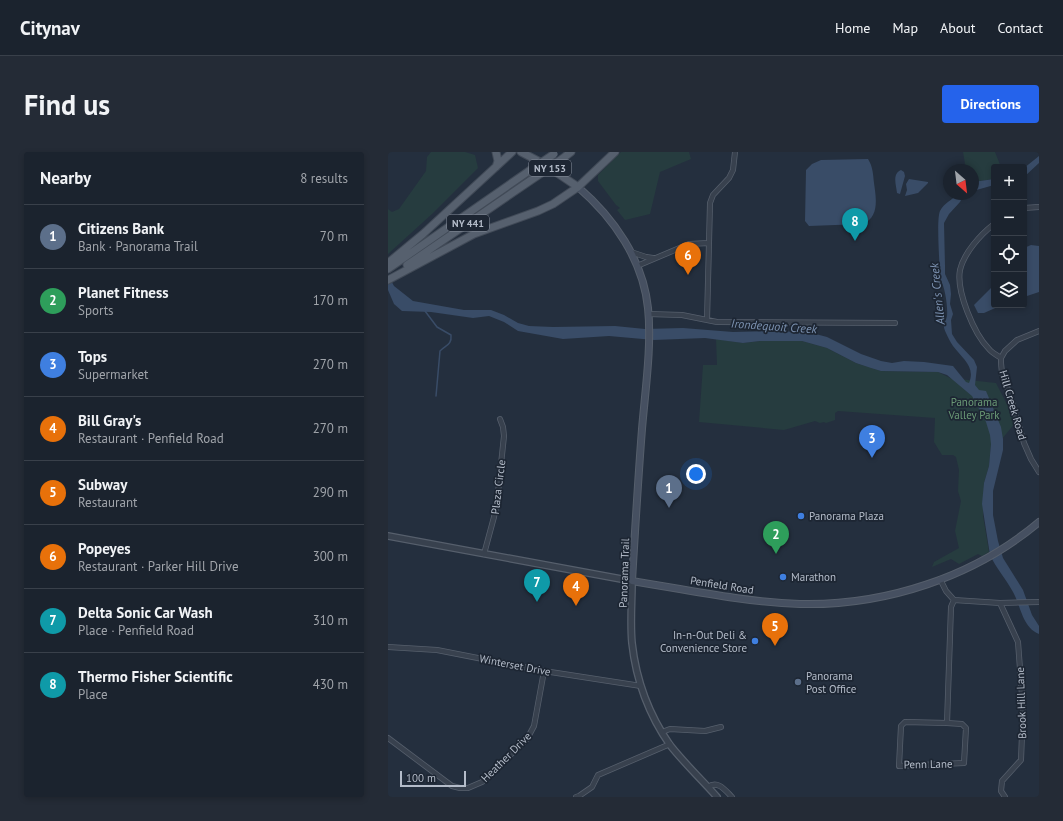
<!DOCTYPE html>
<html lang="en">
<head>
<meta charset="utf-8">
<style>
	body { margin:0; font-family:"PT Sans",sans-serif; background:#242b36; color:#f1f3f6 }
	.controls { position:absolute; right:12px; top:12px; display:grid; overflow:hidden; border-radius:4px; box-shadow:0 2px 6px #0003 }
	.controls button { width:36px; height:36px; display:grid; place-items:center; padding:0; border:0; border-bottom:1px solid #39404a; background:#1b232e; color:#f1f3f6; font:20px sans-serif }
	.compass { position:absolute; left:555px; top:12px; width:36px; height:36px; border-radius:50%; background:#1b232e; box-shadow:0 2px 6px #0003; rotate:152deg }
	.scale { position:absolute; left:12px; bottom:10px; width:66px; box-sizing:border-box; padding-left:4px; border:2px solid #b4bcc9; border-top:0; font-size:11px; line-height:14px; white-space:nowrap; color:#b4bcc9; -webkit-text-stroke:3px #1d2633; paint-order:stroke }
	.you { position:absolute; left:308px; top:322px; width:14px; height:14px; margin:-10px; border:3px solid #fff; border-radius:50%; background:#1a73e8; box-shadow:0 0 0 6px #1a73e833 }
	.badge { display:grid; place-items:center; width:26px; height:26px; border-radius:50%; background:#2563eb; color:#fff; font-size:13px; font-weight:700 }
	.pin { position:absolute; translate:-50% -33px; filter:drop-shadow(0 1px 2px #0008) }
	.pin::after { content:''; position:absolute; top:21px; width:14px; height:12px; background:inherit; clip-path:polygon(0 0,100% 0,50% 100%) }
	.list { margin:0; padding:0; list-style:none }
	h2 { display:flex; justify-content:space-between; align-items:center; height:52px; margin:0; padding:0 16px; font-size:17px }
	h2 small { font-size:13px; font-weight:400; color:#a0a4aa }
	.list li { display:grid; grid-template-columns:26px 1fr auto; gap:12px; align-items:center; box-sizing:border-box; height:64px; padding:0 16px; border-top:1px solid #39404a }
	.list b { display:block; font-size:15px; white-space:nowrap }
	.list p { margin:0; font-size:13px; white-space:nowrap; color:#a0a4aa }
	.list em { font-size:13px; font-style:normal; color:#a0a4aa }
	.icon { flex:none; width:22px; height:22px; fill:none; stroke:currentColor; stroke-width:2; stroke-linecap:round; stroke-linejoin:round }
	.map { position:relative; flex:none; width:651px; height:645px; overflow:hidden; border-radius:4px }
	header { display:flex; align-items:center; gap:24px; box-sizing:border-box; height:56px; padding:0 20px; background:#1b232e; border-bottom:1px solid #39404a }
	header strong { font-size:19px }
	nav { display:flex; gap:22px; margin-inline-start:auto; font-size:14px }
	.intro { display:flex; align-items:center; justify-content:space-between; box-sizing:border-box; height:96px; padding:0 24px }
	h1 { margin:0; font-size:28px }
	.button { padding:10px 18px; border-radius:4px; background:#2563eb; color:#fff; font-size:14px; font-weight:700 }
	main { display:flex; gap:24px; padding:0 24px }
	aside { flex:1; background:#1b232e; border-radius:4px; box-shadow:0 2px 6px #0003 }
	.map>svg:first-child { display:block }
</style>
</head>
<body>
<header>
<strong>Citynav</strong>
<nav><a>Home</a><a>Map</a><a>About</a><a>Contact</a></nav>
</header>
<div class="intro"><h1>Find us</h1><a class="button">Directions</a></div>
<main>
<aside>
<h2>Nearby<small>8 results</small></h2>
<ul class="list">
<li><span class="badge" style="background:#5c6f8a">1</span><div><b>Citizens Bank</b><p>Bank · Panorama Trail</p></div><em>70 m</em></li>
<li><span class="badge" style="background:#2e9e5b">2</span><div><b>Planet Fitness</b><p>Sports</p></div><em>170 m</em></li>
<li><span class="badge" style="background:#3f7fe0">3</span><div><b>Tops</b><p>Supermarket</p></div><em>270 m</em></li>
<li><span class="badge" style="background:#e8710a">4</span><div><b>Bill Gray's</b><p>Restaurant · Penfield Road</p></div><em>270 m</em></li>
<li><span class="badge" style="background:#e8710a">5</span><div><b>Subway</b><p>Restaurant</p></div><em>290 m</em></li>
<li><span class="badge" style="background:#e8710a">6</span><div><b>Popeyes</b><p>Restaurant · Parker Hill Drive</p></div><em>300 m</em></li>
<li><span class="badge" style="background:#0f9aa8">7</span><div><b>Delta Sonic Car Wash</b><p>Place · Penfield Road</p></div><em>310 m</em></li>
<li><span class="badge" style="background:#0f9aa8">8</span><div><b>Thermo Fisher Scientific</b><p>Place</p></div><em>430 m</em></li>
</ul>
</aside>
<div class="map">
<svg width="651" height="645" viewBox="0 0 651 645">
	<rect width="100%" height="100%" fill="#242f3e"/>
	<path fill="#263c3f" d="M 43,0 L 77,0 L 87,3 L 90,16 L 44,62 L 0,102 L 0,57 L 4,60 L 11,57 L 38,19 L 39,5 Z
		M 233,0 L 301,0 L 303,7 L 272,20 L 262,62 L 237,68 L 229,58 L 232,56 L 228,53 L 210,29 L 210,23 Z
		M 575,0 L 607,0 L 613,15 L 606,15 L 606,27 L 585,30 L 585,18 L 578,18 Z
		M 328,187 L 355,191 L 372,189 L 414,189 L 439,196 L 468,211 L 493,219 L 550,220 L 562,226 L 608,231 L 628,270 L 613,288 L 603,287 L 603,292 L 601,314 L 596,331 L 595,364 L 601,400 L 594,404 L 590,402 L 571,412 L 563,407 L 544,415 L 546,410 L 571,396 L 567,379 L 573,349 L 570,339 L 571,318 L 568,305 L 565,303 L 554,303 L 546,290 L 547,266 L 450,259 L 447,261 L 447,268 L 438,271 L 436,270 L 432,271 L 427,269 L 396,278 L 311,270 L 315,213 L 329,213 Z"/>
	<path fill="#394c67" d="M 651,4 L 651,11 L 636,25 L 636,16 Z
		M 480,7 C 485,15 485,22 486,31 C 488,45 492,66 474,72 L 421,74 L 417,69 L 418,18 L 424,12 L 433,8 Z
		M 513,18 L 516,20 L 517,24 L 512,42 L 509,41 C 508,32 504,22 513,18 Z
		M 521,27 L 540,30 L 540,31 L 530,41 L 517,44 L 519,38 L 518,32 Z
		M 606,27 L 606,33 L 585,39 L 585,30 Z
		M 570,42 L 578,42 L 575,44 L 572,50 L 561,62 L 556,71 L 557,114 L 557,122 L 562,133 L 563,142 L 562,152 L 565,162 L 563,168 L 564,182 L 569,190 L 586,208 L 589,215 L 587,233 L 591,238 L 598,239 L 613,275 L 615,287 L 615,298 L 605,339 L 605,363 L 610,389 L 615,406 L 635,438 L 644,463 L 651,474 L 651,482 C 634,475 633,454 625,440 C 618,427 608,416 602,403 L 594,352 L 596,331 L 601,314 L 603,292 L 602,283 L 598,270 L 584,244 L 559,223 L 550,220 L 493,219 L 483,216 L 468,211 L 439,196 L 414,189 L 372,189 L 355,191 L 317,186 L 266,188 L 221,184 L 175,187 L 130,179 L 116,170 L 101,164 L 85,166 L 43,160 L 14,159 L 6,152 L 0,138 L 0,123 L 6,134 L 25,149 L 76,158 L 103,158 L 116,163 L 130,171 L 141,174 L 165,175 L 227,174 L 257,177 L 295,176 L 345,180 L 391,179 L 424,181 L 439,185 L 473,202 L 493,209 L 504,211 L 516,209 L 536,210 L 565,214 L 578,230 L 581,231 C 588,215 574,206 565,194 C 562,190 560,185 558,181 C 553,170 558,171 559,164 C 560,155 557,134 552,127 C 552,115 548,68 552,59 C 556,51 564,48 570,42 Z
		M 643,93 L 651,94 L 651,140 L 636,145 L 636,96 Z
		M 606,133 L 606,153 L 614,153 L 596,161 L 590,161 L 586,153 Z"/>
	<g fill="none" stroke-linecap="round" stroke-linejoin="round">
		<path stroke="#394c67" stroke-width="1.5" d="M 37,159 L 49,175 L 63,183 C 64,193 58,193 52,199 L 48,244"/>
		<g stroke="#565f6c" stroke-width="6">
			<path id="minor" d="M 636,56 L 651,55
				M 606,72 C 592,83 576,101 572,118 C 568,139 586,182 601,197 C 604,201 609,203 613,206
				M 243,100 L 258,105 L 265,106
				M 249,114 L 301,92 L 321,91 L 322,51 L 325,43 L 341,26 L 345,18 L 347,0
				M 260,162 L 294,163 L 329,170 L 507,171
				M 319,168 L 321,91
				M 651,179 L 629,188 L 617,199 L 613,206 L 613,211 L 614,221 L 623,246 L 636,291 L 643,307 L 651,320
				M 96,402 L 106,365 L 109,350 L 116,284 L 115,275 L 112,267
				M 552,427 L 558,439 L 566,448 L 612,451 L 651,450
				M 612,451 L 630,490 L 635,557 L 633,608 L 614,629 L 613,639 L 617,645
				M 0,495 L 49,498 L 156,519 L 253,534
				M 559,571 L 574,572 L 578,576 L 576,611 L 511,614 L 513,574 L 517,570 L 559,571 L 563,455 L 566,448
				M 274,580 L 282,577 L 317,579 L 333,575
				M 0,586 L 64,634 L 72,636 L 80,636 L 94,630 L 139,587 L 146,574 L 156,519
				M 320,635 C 330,628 337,638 344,645
				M 188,645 L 191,644 L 204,635 L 210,623 L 282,592"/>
		</g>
		<g stroke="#565f6c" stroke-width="8">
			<path id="tertiary" d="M 0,384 L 244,429 C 244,450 242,470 244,491 C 248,527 261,563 282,593 C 296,611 314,628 329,645"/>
		</g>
		<g stroke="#565f6c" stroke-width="8">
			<path id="secondary" d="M 190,35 C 226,66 255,108 260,156 C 264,193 257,240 254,277 C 250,328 247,379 244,429 C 300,438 356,450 412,452 C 497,454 586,425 651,370"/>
		</g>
		<g stroke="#414a57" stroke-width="9">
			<path id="primary" d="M 108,0 L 110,9 L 108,15
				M 133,0 L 156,12 L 190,35
				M 174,7 L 183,0
				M 0,111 L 35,82 L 124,0
				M 19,113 L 149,24
				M 0,117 L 141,19
				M 0,128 L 86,82 L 150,59 L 165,52 L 190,35 L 227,0"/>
		</g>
		<use href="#minor" stroke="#38414e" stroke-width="4.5"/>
		<use href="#tertiary" stroke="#38414e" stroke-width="5.5"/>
		<use href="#secondary" stroke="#465061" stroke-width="6"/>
		<use href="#primary" stroke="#56606e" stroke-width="7"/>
		<g stroke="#414a57" stroke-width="9" stroke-linecap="butt">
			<path id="primary-bridge" d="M 141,19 L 166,2
				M 149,24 L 174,7"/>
		</g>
		<use href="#primary-bridge" stroke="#56606e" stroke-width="7"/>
	</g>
	<g fill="#3f7fe0" stroke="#1d2633" stroke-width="1.5">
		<circle cx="413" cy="364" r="4"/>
		<circle cx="395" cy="425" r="4"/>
		<circle cx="367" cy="489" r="4"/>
	</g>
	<circle fill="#5c6f8a" stroke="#1d2633" stroke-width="1.5" cx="410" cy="530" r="4"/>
	<g text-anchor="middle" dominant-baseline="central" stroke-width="3.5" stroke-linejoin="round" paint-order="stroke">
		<g fill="#1d2633" stroke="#878f9c" stroke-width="1">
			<rect x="141" y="8" width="42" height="16" rx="3"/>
			<rect x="59" y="63" width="42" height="16" rx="3"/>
		</g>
		<g font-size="10" font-weight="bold" fill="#b4bcc9">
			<text x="162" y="16">NY 153</text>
			<text x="80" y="71">NY 441</text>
		</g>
		<g font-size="11" fill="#6b9a76" stroke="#1d2633">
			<text x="586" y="250">Panorama<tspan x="586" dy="13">Valley Park</tspan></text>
		</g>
		<g font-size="11" fill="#b4bcc9" stroke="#1d2633">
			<text transform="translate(625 253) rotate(74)">Hill Creek Road</text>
			<text transform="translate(110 335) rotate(-83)">Plaza Circle</text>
			<text transform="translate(236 421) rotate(-88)">Panorama Trail</text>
			<text transform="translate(334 433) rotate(9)">Penfield Road</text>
			<text transform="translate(127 513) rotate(11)">Winterset Drive</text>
			<text transform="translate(633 551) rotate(-92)">Brook Hill Lane</text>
			<text transform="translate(118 605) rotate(-45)">Heather Drive</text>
			<text transform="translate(540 612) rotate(-1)">Penn Lane</text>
		</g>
		<g font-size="11" fill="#b4bcc9" stroke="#1d2633" text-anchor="start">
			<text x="421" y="364">Panorama Plaza</text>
			<text x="403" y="425">Marathon</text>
			<text x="359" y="483" text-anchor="end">In-n-Out Deli &amp;<tspan x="359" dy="13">Convenience Store</tspan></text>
			<text x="418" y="524">Panorama<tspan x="418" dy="13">Post Office</tspan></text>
		</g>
		<g font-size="12" font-style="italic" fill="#7c92b1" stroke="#1d2633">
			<text transform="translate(549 142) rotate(-96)">Allen's Creek</text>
			<text transform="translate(386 174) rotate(4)">Irondequoit Creek</text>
		</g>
	</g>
</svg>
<div class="controls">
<button>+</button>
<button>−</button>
<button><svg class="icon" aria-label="locate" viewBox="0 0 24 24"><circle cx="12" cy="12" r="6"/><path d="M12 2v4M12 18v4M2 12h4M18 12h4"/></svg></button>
<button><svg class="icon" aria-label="layers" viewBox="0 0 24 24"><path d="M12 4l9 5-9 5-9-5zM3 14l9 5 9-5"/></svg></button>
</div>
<svg class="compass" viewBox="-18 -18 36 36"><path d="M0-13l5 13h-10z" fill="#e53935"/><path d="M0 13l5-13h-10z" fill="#a0a4aa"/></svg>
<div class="scale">100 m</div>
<div class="you"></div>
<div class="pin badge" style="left:281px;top:356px;background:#5c6f8a">1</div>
<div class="pin badge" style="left:388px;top:402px;background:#2e9e5b">2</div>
<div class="pin badge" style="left:484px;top:306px;background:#3f7fe0">3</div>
<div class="pin badge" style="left:188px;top:454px;background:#e8710a">4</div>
<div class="pin badge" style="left:387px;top:494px;background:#e8710a">5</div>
<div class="pin badge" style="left:300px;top:123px;background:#e8710a">6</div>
<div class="pin badge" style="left:149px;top:450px;background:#0f9aa8">7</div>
<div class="pin badge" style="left:467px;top:89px;background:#0f9aa8">8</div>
</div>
</main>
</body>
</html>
